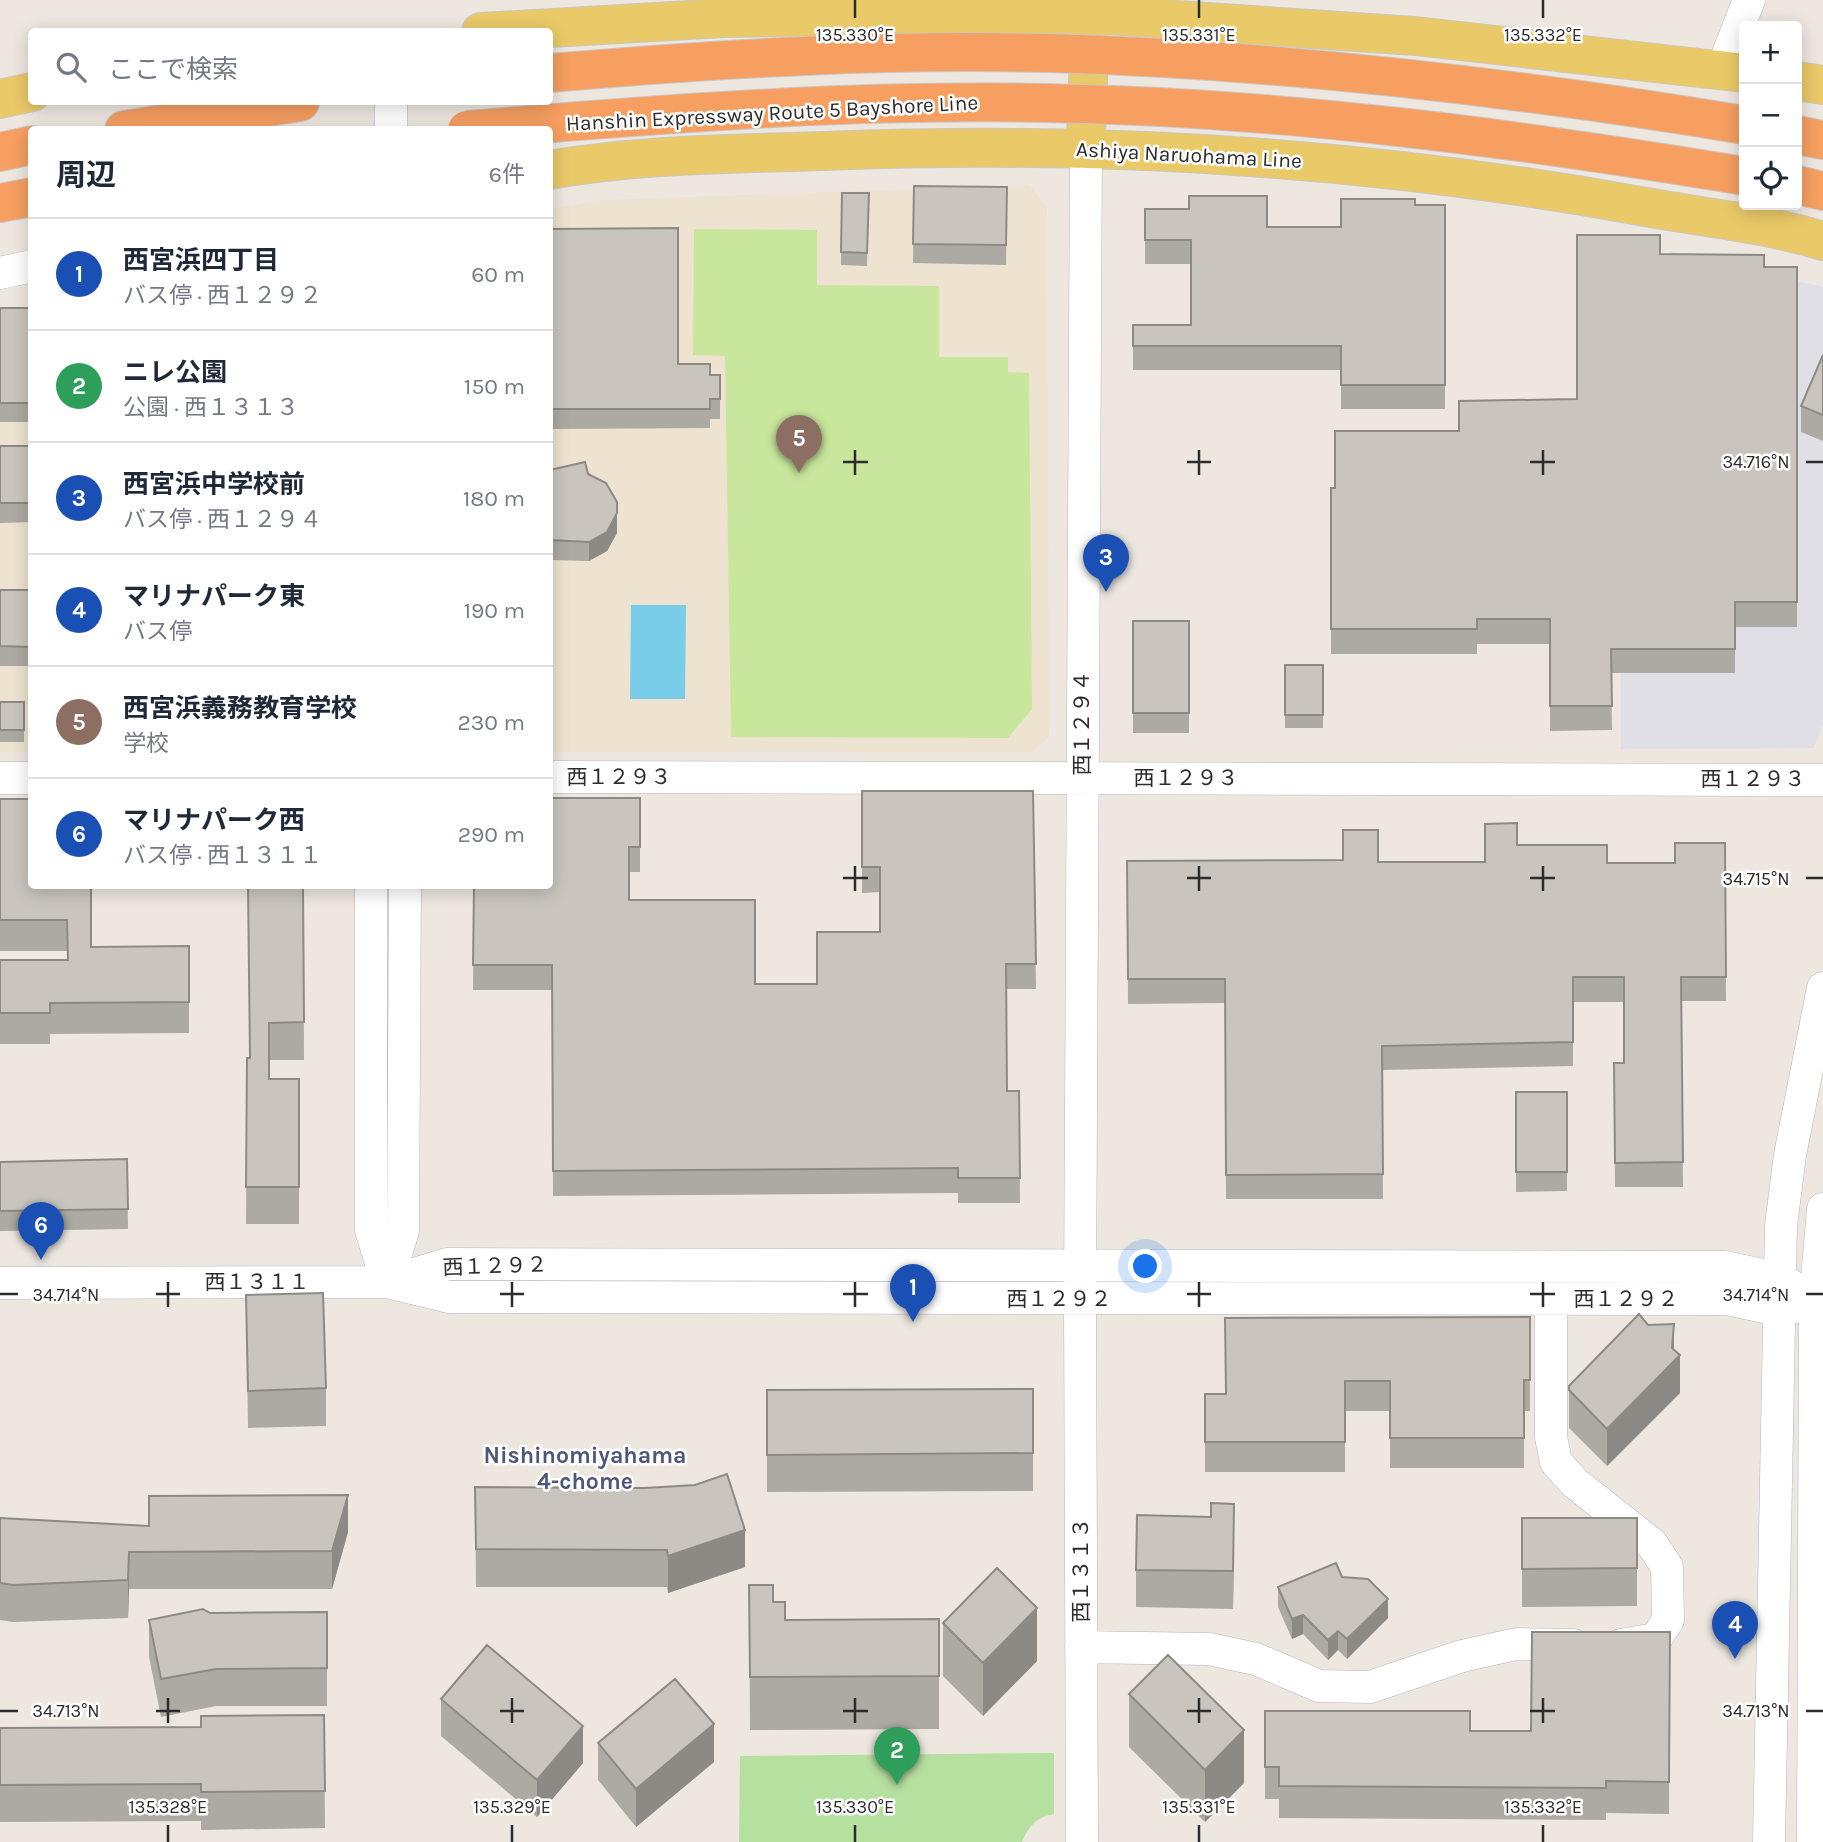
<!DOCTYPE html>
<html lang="ja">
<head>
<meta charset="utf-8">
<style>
	body { margin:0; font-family:Karla,"Noto Sans JP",sans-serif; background:#f2f2f3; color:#1f2937 }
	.controls { position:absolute; right:21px; top:21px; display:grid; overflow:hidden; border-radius:7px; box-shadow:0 4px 18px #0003 }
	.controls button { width:63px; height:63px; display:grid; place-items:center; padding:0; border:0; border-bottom:2px solid #e0e1e3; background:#fff; color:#1f2937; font:35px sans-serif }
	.you { position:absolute; left:1146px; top:1267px; width:24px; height:24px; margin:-18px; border:5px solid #fff; border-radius:50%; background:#1a73e8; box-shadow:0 0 0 10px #1a73e833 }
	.badge { display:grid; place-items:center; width:46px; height:46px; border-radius:50%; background:#b45309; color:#fff; font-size:23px; font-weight:700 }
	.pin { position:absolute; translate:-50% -58px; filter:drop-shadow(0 2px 4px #0008) }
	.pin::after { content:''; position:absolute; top:37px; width:24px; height:21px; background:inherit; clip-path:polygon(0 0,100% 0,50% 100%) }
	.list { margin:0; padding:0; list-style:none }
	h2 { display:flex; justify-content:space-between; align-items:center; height:91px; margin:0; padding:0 28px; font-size:30px }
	h2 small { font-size:23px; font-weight:400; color:#747a83 }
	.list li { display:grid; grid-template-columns:46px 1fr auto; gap:21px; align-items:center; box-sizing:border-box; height:112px; padding:0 28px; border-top:2px solid #e0e1e3 }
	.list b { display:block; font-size:26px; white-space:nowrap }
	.list p { margin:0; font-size:23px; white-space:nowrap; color:#747a83 }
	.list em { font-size:23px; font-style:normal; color:#747a83 }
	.icon { flex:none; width:38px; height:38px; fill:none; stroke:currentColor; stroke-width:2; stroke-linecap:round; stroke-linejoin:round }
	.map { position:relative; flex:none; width:1823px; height:1842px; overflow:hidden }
	.search { position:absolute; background:#fff; box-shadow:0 4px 18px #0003; left:28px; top:28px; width:525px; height:77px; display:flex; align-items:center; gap:18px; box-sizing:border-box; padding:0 24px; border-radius:7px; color:#747a83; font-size:26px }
	.panel { position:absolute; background:#fff; box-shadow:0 4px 18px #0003; left:28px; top:126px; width:525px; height:763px; border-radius:7px }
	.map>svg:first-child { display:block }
</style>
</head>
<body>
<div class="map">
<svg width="1823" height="1842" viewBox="0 0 1823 1842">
	<rect width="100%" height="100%" fill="#ede7e0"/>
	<path fill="#e1dfe6" d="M 1669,251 L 1823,287 L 1823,724 L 1814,748 L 1621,749 L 1620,504 L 1667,503 Z"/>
	<path fill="#ede3d0" d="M 1029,185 L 1047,207 L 1049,737 L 1032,752 L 550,752 L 550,209 L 603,200 Z
		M 31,309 L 31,752 L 0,752 L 0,316 Z"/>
	<path fill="#b6e09f" d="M 1054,1753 L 1054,1814 C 1036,1817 1029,1826 1022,1842 L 739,1842 L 740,1756 Z"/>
	<path fill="#c8e79c" d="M 694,229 L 817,230 L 817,285 L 939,286 L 939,357 L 1008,357 L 1008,372 L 1029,373 L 1032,709 L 1008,738 L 731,737 L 725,356 L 693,355 Z"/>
	<path fill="#79cde9" d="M 631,605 L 686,605 L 685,699 L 630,699 Z"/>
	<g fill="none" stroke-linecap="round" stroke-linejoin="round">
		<g stroke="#b3b6bf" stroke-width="33">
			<path id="minor" d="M 1722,69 L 1749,0
				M 391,102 L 391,130
				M 0,273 L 32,266
				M 550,777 L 1823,780
				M 0,778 L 32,778
				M 371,886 L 371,1230 L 387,1282
				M 387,1282 L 403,1231 L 405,886
				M 388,1282 L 447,1264 L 1725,1267 L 1780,1279 L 1823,1305
				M 0,1283 L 387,1282 L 449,1297 L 1727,1299 L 1779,1310 L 1815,1303
				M 1551,1299 L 1551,1437 L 1556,1462 L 1575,1483 L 1652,1544 L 1667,1567 L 1668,1620 L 1656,1639 L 1621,1645
				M 1081,1647 L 1209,1649 L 1256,1659 L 1319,1686 L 1370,1687 L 1462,1656 L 1516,1644 L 1573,1645
				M 1082,1842 L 1080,1299 L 1086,148
				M 1769,1842 L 1781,1225 L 1790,1155 L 1823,988
				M 1813,1842 L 1815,1303 L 1823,1209"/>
		</g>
		<g stroke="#c8c8c8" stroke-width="40">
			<path id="major" d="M 481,32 L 724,18 L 1090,14 L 1415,36 L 1744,73
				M 1797,81 L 1823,85
				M 0,99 L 32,92
				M 1086,138 L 1090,23
				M 550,170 C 640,154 734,154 825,151 C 1097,140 1372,157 1640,206 C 1700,217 1764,223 1823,241"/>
		</g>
		<g stroke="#c8c8c8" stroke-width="40">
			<path id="highway" d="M 124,130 L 300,102
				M 1797,135 L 1823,140
				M 0,152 L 32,145
				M 1797,185 L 1823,191
				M 0,203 L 32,197"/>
		</g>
		<use href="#minor" stroke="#fff" stroke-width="32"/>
		<use href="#major" stroke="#eac968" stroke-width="38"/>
		<use href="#highway" stroke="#f69f61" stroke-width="38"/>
		<g stroke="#c8c8c8" stroke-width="40" stroke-linecap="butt">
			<path id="highway-bridge" d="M 550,73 C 715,59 883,49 1049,53 C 1282,60 1514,87 1744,125
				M 467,130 C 659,114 853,99 1046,103 C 1280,107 1514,138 1744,176"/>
		</g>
		<use href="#highway-bridge" stroke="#f69f61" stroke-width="38"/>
	</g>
	<path fill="#ada9a3" d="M 914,186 L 1007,187 L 1006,265 L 913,263 Z
		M 842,193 L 869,193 L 867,266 L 841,265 Z
		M 1415,205 L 1445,205 L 1445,409 L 1341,409 L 1341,370 L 1133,370 L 1133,325 L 1191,325 L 1191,264 L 1145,264 L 1145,209 L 1267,227 L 1341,227 Z
		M 550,229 L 678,364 L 710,375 L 720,375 L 720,419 L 710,419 L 710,428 L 550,429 Z
		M 1660,254 L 1764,267 L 1797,267 L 1797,627 L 1735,627 L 1735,673 L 1611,673 L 1612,730 L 1550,731 L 1550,644 L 1477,644 L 1477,654 L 1331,654 L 1331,488 L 1335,488 L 1459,431 L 1577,399 Z
		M 0,308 L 32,308 L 32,422 L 0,422 Z
		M 1823,355 L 1823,441 L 1801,432 L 1801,406 Z
		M 0,446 L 32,446 L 32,522 L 0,523 Z
		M 550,470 L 588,474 L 617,533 L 607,551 L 589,561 L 550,560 Z
		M 0,590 L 32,590 L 32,666 L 0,666 Z
		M 1133,621 L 1189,621 L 1189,733 L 1133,733 Z
		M 1285,665 L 1323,665 L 1323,728 L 1285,728 Z
		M 0,702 L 24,702 L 24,742 L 0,742 Z
		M 862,791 L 1033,791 L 1036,989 L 1007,989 L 1007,1091 L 1019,1091 L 1020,1203 L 958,1203 L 958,1193 L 553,1196 L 552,990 L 473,990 L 474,886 L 640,798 L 640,872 L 629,872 L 629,900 L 755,984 L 817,984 L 880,932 L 880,892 L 862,893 Z
		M 0,799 L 91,886 L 91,947 L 189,946 L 189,1033 L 50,1034 L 50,1044 L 0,1044 L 0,960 L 67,960 L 67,951 L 0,951 Z
		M 1725,843 L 1726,1001 L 1681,1001 L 1683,1187 L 1615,1187 L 1614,1063 L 1624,1063 L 1624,1002 L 1573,1002 L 1573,1066 L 1382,1070 L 1383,1199 L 1226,1199 L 1225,1003 L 1128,1004 L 1127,861 L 1485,862 L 1517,845 L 1607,863 L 1675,863 Z
		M 303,886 L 304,1060 L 269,1060 L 269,1079 L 299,1079 L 299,1224 L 246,1224 L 247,1058 L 249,1058 Z
		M 1516,1092 L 1567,1092 L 1567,1191 L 1516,1192 Z
		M 127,1159 L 128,1229 L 0,1231 L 0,1162 Z
		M 246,1295 L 326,1388 L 326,1426 L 248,1428 Z
		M 1530,1317 L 1530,1411 L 1524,1411 L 1524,1468 L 1390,1468 L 1390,1411 L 1345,1411 L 1345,1472 L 1205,1472 L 1205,1394 L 1226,1394 Z
		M 1648,1325 L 1674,1349 L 1680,1393 L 1607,1466 L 1569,1428 L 1569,1386 Z
		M 1033,1389 L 1033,1491 L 767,1492 L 767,1390 Z
		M 475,1487 L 745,1567 L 668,1593 L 667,1587 L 476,1587 Z
		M 0,1518 L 149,1526 L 348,1532 L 332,1589 L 129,1589 L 128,1618 L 13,1622 L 0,1620 Z
		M 1522,1518 L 1637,1518 L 1637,1606 L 1522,1607 Z
		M 1234,1541 L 1233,1609 L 1136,1607 L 1136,1570 Z
		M 1342,1577 L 1388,1618 L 1347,1659 L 1338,1650 L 1328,1660 L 1303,1634 L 1292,1639 L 1278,1607 L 1278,1587 Z
		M 749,1585 L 773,1602 L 785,1620 L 939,1619 L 939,1729 L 750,1730 Z
		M 327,1612 L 327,1706 L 216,1706 L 161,1717 L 149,1657 L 149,1620 L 210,1613 Z
		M 943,1623 L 1037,1661 L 983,1716 L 943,1676 Z
		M 1670,1632 L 1669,1814 L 1606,1813 L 1606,1820 L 1279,1818 L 1279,1799 L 1265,1799 L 1265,1711 L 1470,1731 L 1531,1731 Z
		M 1129,1694 L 1244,1783 L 1205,1822 L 1129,1747 Z
		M 441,1699 L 583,1763 L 537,1817 L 441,1736 Z
		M 324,1715 L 325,1828 L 201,1830 L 201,1821 L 0,1822 L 0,1728 L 201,1727 Z
		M 598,1743 L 714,1762 L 636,1827 L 598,1780 Z"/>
	<path fill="#8d8a85" d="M 617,513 L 617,533 L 607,551 L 589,561 L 589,542 Z
		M 1674,1324 L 1674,1362 L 1680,1355 L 1680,1393 L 1607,1466 L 1607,1429 L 1672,1348 Z
		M 348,1495 L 348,1532 L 332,1589 L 332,1551 Z
		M 1234,1504 L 1234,1541 L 1233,1609 L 1233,1571 Z
		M 745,1530 L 745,1567 L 668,1593 L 668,1556 Z
		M 129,1552 L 129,1589 L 128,1618 L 128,1580 Z
		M 1388,1599 L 1388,1618 L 1347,1659 L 1347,1639 Z
		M 1037,1608 L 1037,1661 L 983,1716 L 983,1663 Z
		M 1303,1615 L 1303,1634 L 1292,1639 L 1292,1619 Z
		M 1338,1631 L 1338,1650 L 1328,1660 L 1328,1640 Z
		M 714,1724 L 714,1762 L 636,1827 L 636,1789 Z
		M 583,1726 L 583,1763 L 537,1817 L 537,1780 Z
		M 1244,1730 L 1244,1783 L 1205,1822 L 1205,1770 Z"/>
	<path fill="#c9c5be" stroke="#8d8a85" stroke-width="2" d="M 914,186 L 1007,187 L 1006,245 L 913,244 Z
		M 842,193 L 869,193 L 867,253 L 841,252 Z
		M 1189,196 L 1267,196 L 1267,227 L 1341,227 L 1341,199 L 1415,199 L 1415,205 L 1445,205 L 1445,385 L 1341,385 L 1341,346 L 1133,346 L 1133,325 L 1191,325 L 1191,240 L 1145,240 L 1145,209 L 1189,209 Z
		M 678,228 L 678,364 L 710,364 L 710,375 L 720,375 L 720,399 L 710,399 L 710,409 L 550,409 L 550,229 Z
		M 1577,235 L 1660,235 L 1660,254 L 1764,255 L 1764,267 L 1797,267 L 1797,602 L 1735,602 L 1735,649 L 1611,649 L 1612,706 L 1550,706 L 1550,619 L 1477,619 L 1477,629 L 1331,629 L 1331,488 L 1335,488 L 1335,431 L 1459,431 L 1459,401 L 1577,399 Z
		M 0,308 L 32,308 L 32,403 L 0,403 Z
		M 1823,355 L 1823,415 L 1801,406 Z
		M 0,446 L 32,446 L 32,503 L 0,503 Z
		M 585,462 L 588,474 L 606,483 L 617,502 L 617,513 L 607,532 L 589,542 L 550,540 L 550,470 Z
		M 0,590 L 32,590 L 32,647 L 0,646 Z
		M 1133,621 L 1189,621 L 1189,713 L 1133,713 Z
		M 1285,665 L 1323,665 L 1323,715 L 1285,715 Z
		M 0,702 L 24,702 L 24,730 L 0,730 Z
		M 862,791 L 1033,791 L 1036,964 L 1006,964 L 1007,1091 L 1019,1091 L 1020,1178 L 958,1178 L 958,1168 L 553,1171 L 552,965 L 473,965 L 474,886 L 550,886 L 550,798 L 640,798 L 640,847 L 629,847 L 629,900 L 755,900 L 755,984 L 817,984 L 817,932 L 880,932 L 880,867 L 862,867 Z
		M 0,799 L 32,799 L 32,886 L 91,886 L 91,947 L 189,946 L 189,1002 L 50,1003 L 50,1013 L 0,1013 L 0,960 L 68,960 L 67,920 L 0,920 Z
		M 1517,823 L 1517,845 L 1607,845 L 1607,863 L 1675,863 L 1675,843 L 1725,843 L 1726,977 L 1681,977 L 1683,1162 L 1615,1163 L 1614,1063 L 1624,1063 L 1624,977 L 1573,977 L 1573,1042 L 1382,1046 L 1383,1174 L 1226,1175 L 1225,979 L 1128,979 L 1127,861 L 1343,860 L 1343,830 L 1378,830 L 1378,862 L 1485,862 L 1485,824 Z
		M 248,886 L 303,886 L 304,1022 L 269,1023 L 269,1079 L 299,1079 L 299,1187 L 246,1187 L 247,1058 L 250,1058 Z
		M 1516,1092 L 1567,1092 L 1567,1172 L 1516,1172 Z
		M 127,1159 L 128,1209 L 0,1211 L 0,1162 Z
		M 323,1293 L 326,1388 L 248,1391 L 246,1295 Z
		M 1639,1314 L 1648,1325 L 1674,1324 L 1672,1348 L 1680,1355 L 1607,1429 L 1569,1390 L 1569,1386 Z
		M 1530,1317 L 1530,1380 L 1524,1380 L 1524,1438 L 1390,1438 L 1390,1381 L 1345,1381 L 1345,1442 L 1205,1442 L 1205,1394 L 1226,1394 L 1225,1318 Z
		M 1033,1389 L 1033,1453 L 767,1455 L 767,1390 Z
		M 727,1474 L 745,1530 L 668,1556 L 667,1550 L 476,1549 L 475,1487 L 645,1488 L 695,1485 Z
		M 348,1495 L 332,1551 L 129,1552 L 128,1580 L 13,1585 L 0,1583 L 0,1518 L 149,1526 L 149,1496 Z
		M 1211,1503 L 1234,1504 L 1233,1571 L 1136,1570 L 1137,1515 L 1211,1517 Z
		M 1522,1518 L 1637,1518 L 1637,1568 L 1522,1569 Z
		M 1336,1563 L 1342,1577 L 1368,1579 L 1388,1599 L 1347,1639 L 1338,1631 L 1328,1640 L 1303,1615 L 1292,1619 L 1278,1587 Z
		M 997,1568 L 1037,1608 L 983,1663 L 943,1623 Z
		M 749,1585 L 773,1585 L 773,1602 L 785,1602 L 785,1620 L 939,1619 L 939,1676 L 750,1677 Z
		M 203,1609 L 210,1613 L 327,1612 L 327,1668 L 216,1669 L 161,1679 L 149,1620 Z
		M 1532,1632 L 1670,1632 L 1669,1782 L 1606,1781 L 1606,1788 L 1279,1786 L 1279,1767 L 1265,1767 L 1265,1711 L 1470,1711 L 1470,1731 L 1531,1731 Z
		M 487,1645 L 583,1726 L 537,1780 L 441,1699 Z
		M 1168,1655 L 1244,1730 L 1205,1770 L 1129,1694 Z
		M 675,1679 L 714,1724 L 636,1789 L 598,1743 Z
		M 324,1715 L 325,1791 L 201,1792 L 201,1784 L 0,1785 L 0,1728 L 201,1727 L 201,1716 Z"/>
	<path fill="none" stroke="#2c2c2c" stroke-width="2.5" d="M 855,0 L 855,18M 1199,0 L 1199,18M 1543,0 L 1543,18M 855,450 L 855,475M 1199,450 L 1199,475M 1543,450 L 1543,475M 843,462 L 868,462M 1187,462 L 1211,462M 1530,462 L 1555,462M 1806,462 L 1823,462M 855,866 L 855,891M 1199,866 L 1199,891M 1543,866 L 1543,891M 843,878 L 868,878M 1187,878 L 1211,878M 1530,878 L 1555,878M 1806,878 L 1823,878M 168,1282 L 168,1307M 512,1282 L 512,1307M 855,1282 L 855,1307M 1199,1282 L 1199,1307M 1543,1282 L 1543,1307M 0,1294 L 18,1294M 156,1294 L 180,1294M 500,1294 L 524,1294M 843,1294 L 868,1294M 1187,1294 L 1211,1294M 1530,1294 L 1555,1294M 1806,1294 L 1823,1294M 168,1698 L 168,1723M 512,1698 L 512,1723M 855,1698 L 855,1723M 1199,1698 L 1199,1723M 1543,1698 L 1543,1723M 0,1711 L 18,1711M 156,1711 L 180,1711M 500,1711 L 524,1711M 843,1711 L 868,1711M 1187,1711 L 1211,1711M 1530,1711 L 1555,1711M 1806,1711 L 1823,1711M 168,1825 L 168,1842M 512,1825 L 512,1842M 855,1825 L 855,1842M 1199,1825 L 1199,1842M 1543,1825 L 1543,1842"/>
	<g text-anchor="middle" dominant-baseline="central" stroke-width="5" stroke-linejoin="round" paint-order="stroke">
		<g font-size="21" fill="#2c2c2c" stroke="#fff">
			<text transform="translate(772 113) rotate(-3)">Hanshin Expressway Route 5 Bayshore Line</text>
			<text transform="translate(1189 155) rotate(3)">Ashiya Naruohama Line</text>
			<text transform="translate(1082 723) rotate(-90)">西１２９４</text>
			<text x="619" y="777">西１２９３</text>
			<text x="1186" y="778">西１２９３</text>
			<text x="1753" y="779">西１２９３</text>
			<text transform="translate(495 1266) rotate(-2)">西１２９２</text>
			<text x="257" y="1282">西１３１１</text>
			<text x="1059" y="1299">西１２９２</text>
			<text x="1626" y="1299">西１２９２</text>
			<text transform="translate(1081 1570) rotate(-90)">西１３１３</text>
		</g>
		<g font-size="23" font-weight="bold" fill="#4e577b" stroke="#fff">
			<text x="585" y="1455">Nishinomiyahama<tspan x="585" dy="26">4-chome</tspan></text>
		</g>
	</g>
	<g font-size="18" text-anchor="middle" fill="#2c2c2c" stroke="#fff" stroke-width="5" stroke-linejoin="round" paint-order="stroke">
		<text x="855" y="41">135.330°E</text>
		<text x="1199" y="41">135.331°E</text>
		<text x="1543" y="41">135.332°E</text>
		<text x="1756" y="468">34.716°N</text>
		<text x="1756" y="885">34.715°N</text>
		<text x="66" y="1301">34.714°N</text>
		<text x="1756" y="1301">34.714°N</text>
		<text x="66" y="1717">34.713°N</text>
		<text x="1756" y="1717">34.713°N</text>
		<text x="168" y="1813">135.328°E</text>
		<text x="512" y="1813">135.329°E</text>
		<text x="855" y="1813">135.330°E</text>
		<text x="1199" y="1813">135.331°E</text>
		<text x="1543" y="1813">135.332°E</text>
	</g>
</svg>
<div class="controls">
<button>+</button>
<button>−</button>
<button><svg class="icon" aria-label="locate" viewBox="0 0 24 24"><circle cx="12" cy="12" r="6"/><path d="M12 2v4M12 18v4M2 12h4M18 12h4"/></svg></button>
</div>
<div class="you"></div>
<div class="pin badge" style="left:913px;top:1322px;background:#1a4fb4">1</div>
<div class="pin badge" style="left:897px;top:1785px;background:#2e9e5b">2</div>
<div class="pin badge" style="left:1106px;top:592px;background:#1a4fb4">3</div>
<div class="pin badge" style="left:1735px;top:1659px;background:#1a4fb4">4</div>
<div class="pin badge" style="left:799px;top:473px;background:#8d6e63">5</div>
<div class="pin badge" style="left:41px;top:1260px;background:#1a4fb4">6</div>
<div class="search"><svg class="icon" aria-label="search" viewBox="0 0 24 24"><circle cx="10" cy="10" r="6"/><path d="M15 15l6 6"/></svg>ここで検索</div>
<section class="panel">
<h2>周辺<small>6件</small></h2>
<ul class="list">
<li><span class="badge" style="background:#1a4fb4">1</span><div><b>西宮浜四丁目</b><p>バス停 · 西１２９２</p></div><em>60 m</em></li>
<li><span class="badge" style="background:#2e9e5b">2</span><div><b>ニレ公園</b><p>公園 · 西１３１３</p></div><em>150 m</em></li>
<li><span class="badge" style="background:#1a4fb4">3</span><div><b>西宮浜中学校前</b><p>バス停 · 西１２９４</p></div><em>180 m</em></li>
<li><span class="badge" style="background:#1a4fb4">4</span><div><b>マリナパーク東</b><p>バス停</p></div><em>190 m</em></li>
<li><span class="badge" style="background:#8d6e63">5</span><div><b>西宮浜義務教育学校</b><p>学校</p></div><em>230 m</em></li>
<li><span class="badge" style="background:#1a4fb4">6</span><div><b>マリナパーク西</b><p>バス停 · 西１３１１</p></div><em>290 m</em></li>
</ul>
</section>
</div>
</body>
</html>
